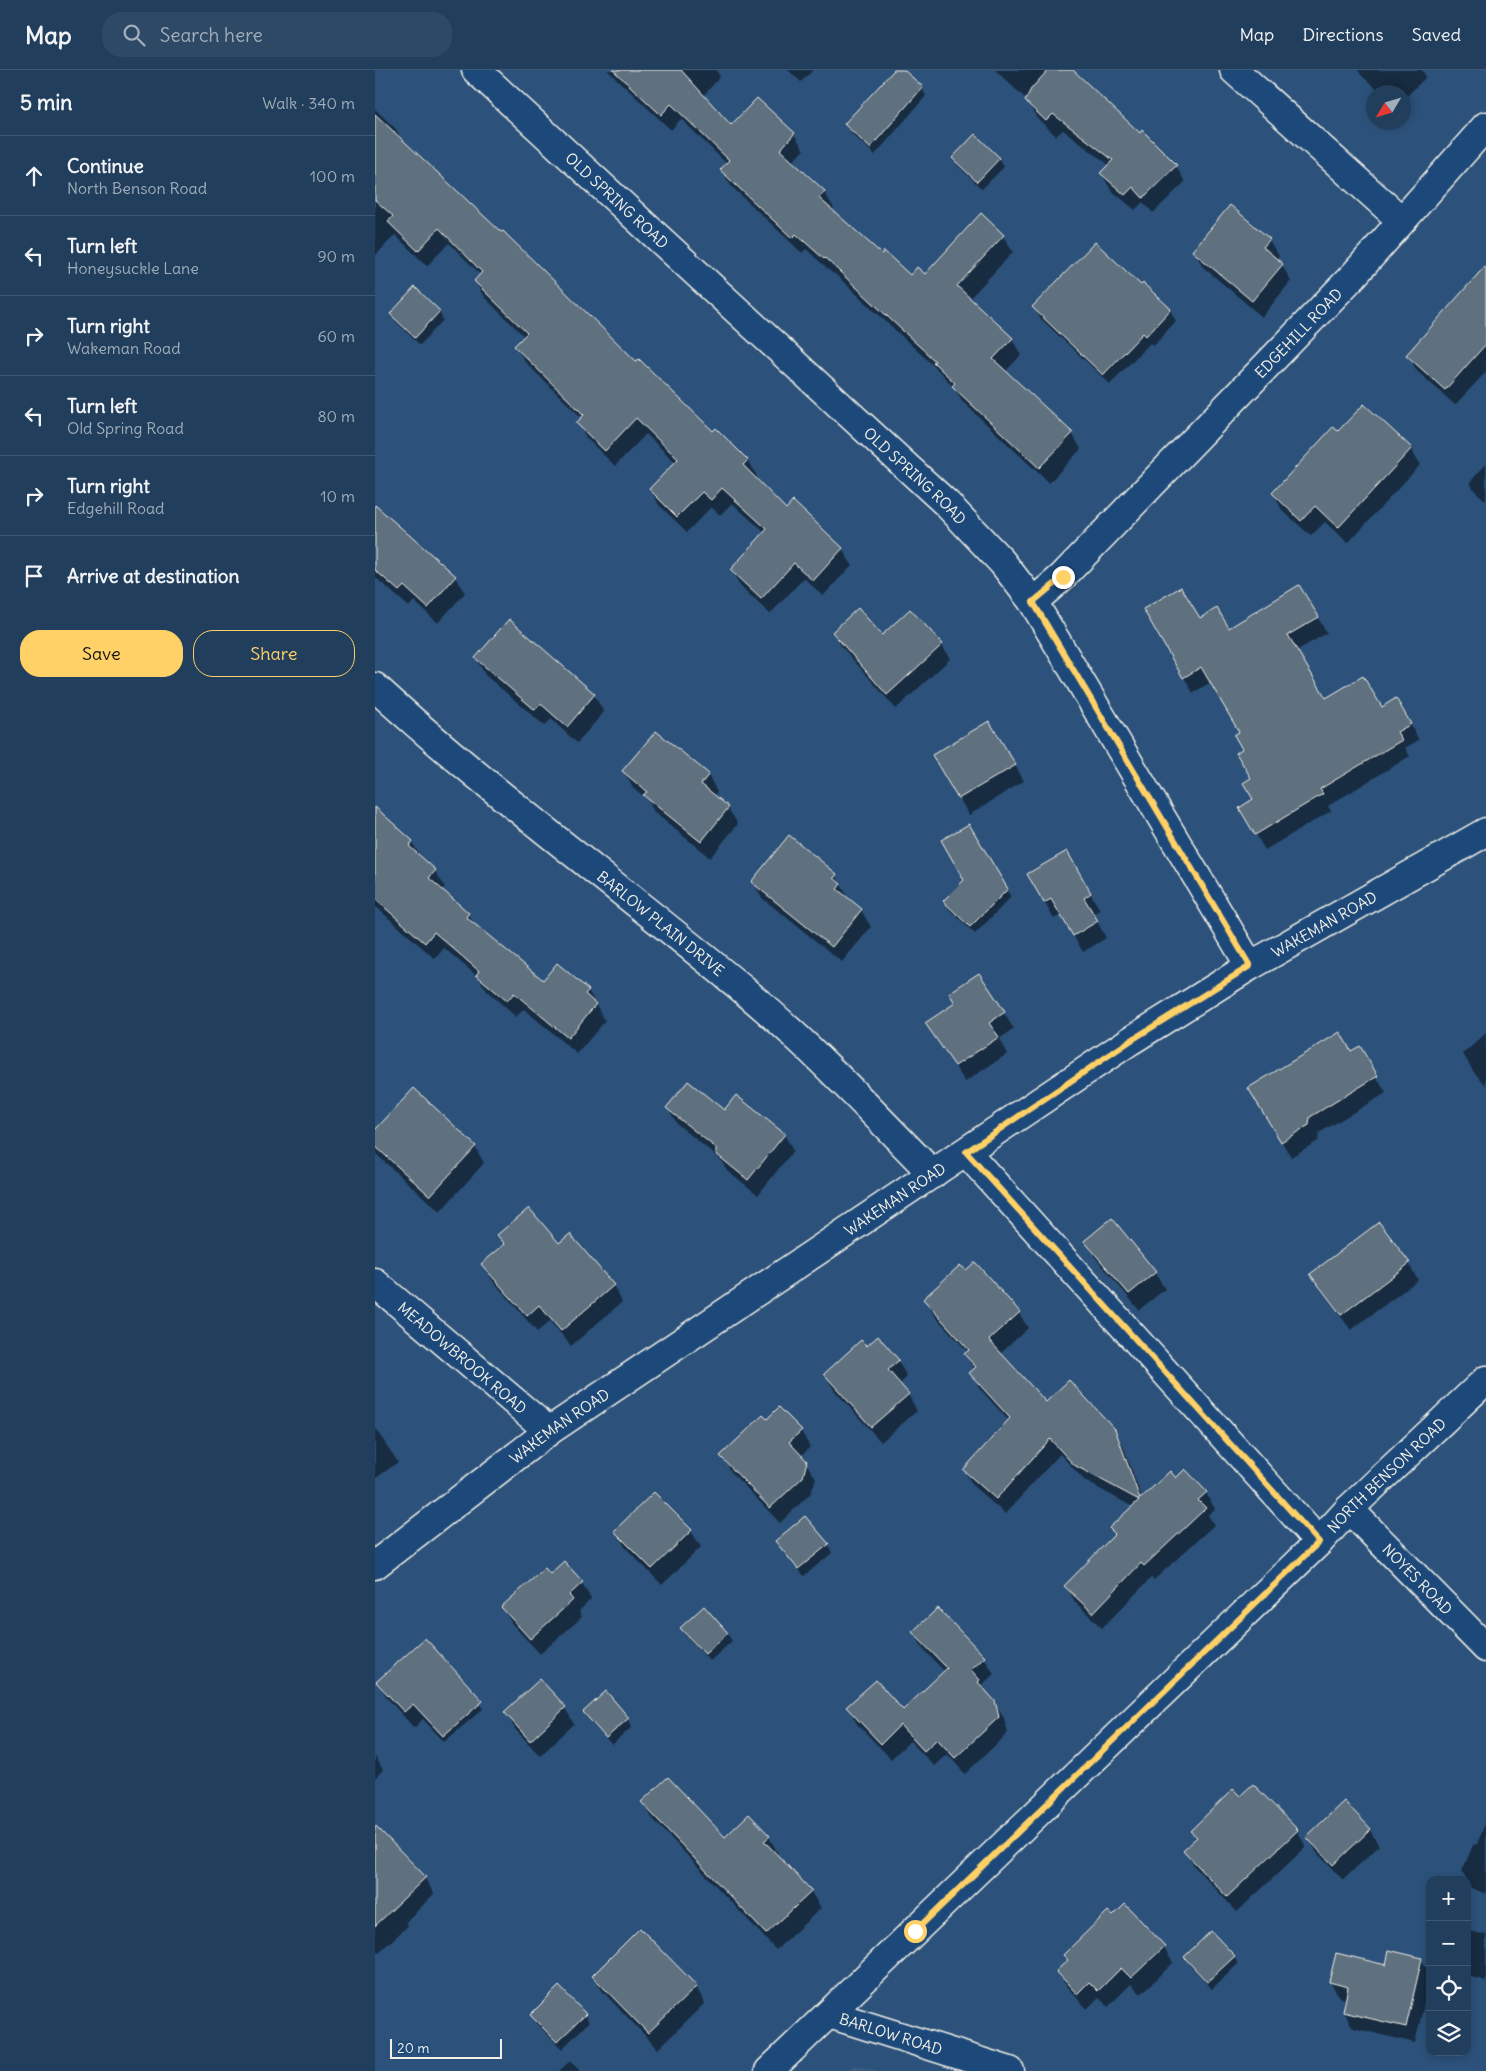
<!DOCTYPE html>
<html lang="en">
<head>
<meta charset="utf-8">
<style>
	body { margin:0; font-family:Delius,sans-serif; background:#2d4965; color:#f1f3f6 }
	.controls { position:absolute; right:15px; bottom:15px; display:grid; overflow:hidden; border-radius:10px; box-shadow:0 2px 8px #0003 }
	.controls button { width:45px; height:45px; display:grid; place-items:center; padding:0; border:0; border-bottom:1px solid #3e5772; background:#213e5c; color:#f1f3f6; font:25px sans-serif }
	.compass { position:absolute; left:991px; top:15px; width:45px; height:45px; border-radius:50%; background:#213e5c; box-shadow:0 2px 8px #0003; rotate:232deg }
	.scale { position:absolute; left:15px; bottom:12px; width:112px; box-sizing:border-box; padding-left:5px; border:2px solid #f4f1e8; border-top:0; font-size:14px; line-height:18px; white-space:nowrap; color:#f4f1e8; -webkit-text-stroke:4px #1f4a7a; paint-order:stroke }
	.stop { position:absolute; width:15px; height:15px; margin:-11px; border:4px solid #ffd166; border-radius:50%; background:#fff }
	.stop.end { background:#ffd166; border-color:#fff; box-shadow:0 1px 5px #0008 }
	.list { margin:0; padding:0; list-style:none }
	h2 { display:flex; justify-content:space-between; align-items:center; height:65px; margin:0; padding:0 20px; font-size:21px }
	h2 small { font-size:16px; font-weight:400; color:#a2aebb }
	.list li { display:grid; grid-template-columns:32px 1fr auto; gap:15px; align-items:center; box-sizing:border-box; height:80px; padding:0 20px; border-top:1px solid #3e5772 }
	.list b { display:block; font-size:19px; white-space:nowrap }
	.list p { margin:0; font-size:16px; white-space:nowrap; color:#a2aebb }
	.list em { font-size:16px; font-style:normal; color:#a2aebb }
	.actions { display:flex; gap:10px; padding:15px 20px }
	.actions a { flex:1; padding:11px 0; border:1px solid #ffd166; border-radius:20px; text-align:center; font-size:18px; color:#ffd166 }
	.actions .main { background:#ffd166; color:#111 }
	.icon { flex:none; width:28px; height:28px; fill:none; stroke:currentColor; stroke-width:2; stroke-linecap:round; stroke-linejoin:round }
	.map { position:relative; flex:none; width:1111px; height:2001px; overflow:hidden }
	header { display:flex; align-items:center; gap:30px; box-sizing:border-box; height:70px; padding:0 25px; background:#213e5c; border-bottom:1px solid #3e5772 }
	header strong { font-size:24px }
	nav { display:flex; gap:28px; margin-inline-start:auto; font-size:18px }
	.search { width:350px; height:45px; background:#2d4965; display:flex; align-items:center; gap:12px; box-sizing:border-box; padding:0 18px; border-radius:20px; color:#a2aebb; font-size:19px }
	main { display:flex }
	aside { flex:1; background:#213e5c }
	.map>svg:first-child { display:block }
</style>
</head>
<body>
<header>
<strong>Map</strong>
<div class="search"><svg class="icon" aria-label="search" viewBox="0 0 24 24"><circle cx="10" cy="10" r="6"/><path d="M15 15l6 6"/></svg>Search here</div>
<nav><a>Map</a><a>Directions</a><a>Saved</a></nav>
</header>
<main>
<aside>
<h2>5 min<small>Walk · 340 m</small></h2>
<ul class="list">
<li><svg class="icon" aria-label="ahead" viewBox="0 0 24 24"><path d="M12 20V5M6 11l6-6 6 6"/></svg><div><b>Continue</b><p>North Benson Road</p></div><em>100 m</em></li>
<li><svg class="icon" aria-label="left" viewBox="0 0 24 24"><path d="M17 20v-9H6M10 6l-5 5 5 5"/></svg><div><b>Turn left</b><p>Honeysuckle Lane</p></div><em>90 m</em></li>
<li><svg class="icon" aria-label="right" viewBox="0 0 24 24"><path d="M7 20v-9h11M14 6l5 5-5 5"/></svg><div><b>Turn right</b><p>Wakeman Road</p></div><em>60 m</em></li>
<li><svg class="icon" aria-label="left" viewBox="0 0 24 24"><path d="M17 20v-9H6M10 6l-5 5 5 5"/></svg><div><b>Turn left</b><p>Old Spring Road</p></div><em>80 m</em></li>
<li><svg class="icon" aria-label="right" viewBox="0 0 24 24"><path d="M7 20v-9h11M14 6l5 5-5 5"/></svg><div><b>Turn right</b><p>Edgehill Road</p></div><em>10 m</em></li>
<li><svg class="icon" aria-label="arrive" viewBox="0 0 24 24"><path d="M6 21V4h12l-3 4 3 4H6"/></svg><div><b>Arrive at destination</b></div></li>
</ul>
<div class="actions"><a class="main">Save</a><a>Share</a></div>
</aside>
<div class="map">
<svg width="1111" height="2001" viewBox="0 0 1111 2001">
	<rect width="100%" height="100%" fill="#2c527b"/>
	<filter id="ink" filterUnits="userSpaceOnUse"><feTurbulence type="fractalNoise" baseFrequency=".02" numOctaves="2"/><feDisplacementMap in="SourceGraphic" scale="10" xChannelSelector="R" yChannelSelector="G"/><feConvolveMatrix kernelMatrix="1 2 1 2 8 2 1 2 1" color-interpolation-filters="sRGB"/></filter>
	<g filter="url(#ink)">
		<path fill="#3b5b7c" d="M 479,1995 L 504,2001 L 470,2001 Z"/>
		<path fill="#0007" d="M 232,0 L 341,0 L 345,7 L 328,26 L 356,57 L 382,30 L 419,64 L 429,80 L 417,92 L 449,122 L 459,138 L 456,140 L 507,186 L 535,207 L 550,206 L 606,145 L 628,166 L 638,182 L 594,229 L 637,269 L 646,285 L 630,302 L 697,363 L 706,379 L 674,413 L 588,332 L 580,319 L 565,302 L 459,203 L 458,204 L 431,179 L 427,183 L 356,116 L 346,100 L 352,94 L 306,49 L 296,60 Z
			M 413,0 L 438,0 L 426,12 Z
			M 521,0 L 527,0 L 547,18 L 551,26 L 500,85 L 475,62 L 471,54 Z
			M 620,0 L 695,0 L 801,96 L 810,112 L 778,143 L 768,132 L 760,140 L 736,120 L 726,103 L 734,95 L 688,60 L 681,66 L 661,47 L 652,30 Z
			M 983,0 L 1047,0 L 1051,7 L 1028,30 L 1028,22 L 1005,22 L 987,6 Z
			M 0,39 L 21,59 L 29,73 L 261,293 L 338,362 L 372,390 L 382,406 L 379,409 L 411,441 L 418,433 L 467,479 L 477,495 L 448,526 L 429,508 L 395,544 L 365,516 L 356,500 L 390,463 L 357,433 L 345,445 L 336,437 L 312,462 L 284,435 L 275,419 L 301,393 L 271,364 L 240,396 L 212,369 L 203,353 L 207,348 L 150,292 L 141,276 L 150,267 L 109,227 L 100,211 L 106,205 L 74,173 L 52,196 L 20,165 L 0,186 Z
			M 579,88 L 624,89 L 629,97 L 607,119 L 583,96 Z
			M 894,170 L 904,186 L 901,190 L 907,195 L 916,211 L 887,247 L 828,197 L 819,181 Z
			M 766,217 L 795,240 L 801,251 L 778,276 L 775,273 L 735,314 L 665,248 L 659,237 Z
			M 1111,225 L 1111,302 L 1080,335 L 1042,301 L 1033,285 Z
			M 64,242 L 68,250 L 45,275 L 21,252 L 16,244 Z
			M 963,363 L 1036,379 L 1045,395 L 973,473 L 950,452 L 936,466 L 907,440 L 898,423 Z
			M 1111,394 L 1111,431 L 1099,420 L 1095,412 Z
			M 0,436 L 80,507 L 90,523 L 63,553 L 39,531 L 34,537 L 0,507 Z
			M 924,517 L 952,563 L 921,581 L 951,630 L 1006,639 L 1021,630 L 1044,670 L 1030,678 L 1035,686 L 953,736 L 956,741 L 890,780 L 865,738 L 880,730 L 877,709 L 868,679 L 866,663 L 836,612 L 818,623 L 770,539 L 824,550 L 854,559 Z
			M 535,540 L 567,575 L 575,589 L 521,639 L 466,576 L 458,562 L 506,566 Z
			M 134,551 L 219,625 L 229,642 L 202,673 L 176,649 L 170,656 L 110,605 L 101,588 Z
			M 559,686 L 640,695 L 649,711 L 594,745 Z
			M 249,702 L 333,705 L 342,722 L 339,726 L 353,738 L 363,754 L 335,788 L 279,742 L 272,729 L 258,718 Z
			M 0,739 L 37,772 L 47,789 L 60,801 L 70,817 L 66,821 L 94,844 L 100,856 L 168,912 L 213,920 L 230,951 L 202,984 L 149,939 L 141,947 L 112,921 L 103,907 L 69,878 L 60,889 L 0,836 Z
			M 593,755 L 636,827 L 600,864 L 574,839 L 570,831 L 591,810 Z
			M 691,782 L 725,840 L 718,844 L 731,868 L 708,882 L 686,845 L 679,849 L 653,804 Z
			M 461,805 L 474,830 L 486,840 L 496,857 L 467,892 L 387,828 L 378,812 Z
			M 604,905 L 639,959 L 624,969 L 632,984 L 590,1012 L 552,953 L 581,933 Z
			M 1111,963 L 1111,1015 L 1098,1001 L 1088,984 Z
			M 984,978 L 1011,1023 L 944,1063 L 943,1071 L 916,1087 L 884,1035 Z
			M 293,1038 L 349,1042 L 409,1064 L 418,1081 L 383,1125 L 352,1100 L 345,1089 L 302,1054 Z
			M 0,1062 L 100,1077 L 109,1093 L 65,1142 L 3,1086 L 0,1081 Z
			M 737,1150 L 780,1203 L 790,1219 L 764,1240 L 720,1187 L 710,1171 Z
			M 124,1165 L 184,1175 L 238,1215 L 247,1232 L 196,1276 L 175,1251 L 162,1262 L 117,1210 L 108,1194 L 130,1175 Z
			M 1034,1194 L 1043,1210 L 976,1260 L 946,1220 L 937,1204 Z
			M 550,1229 L 644,1243 L 653,1258 L 625,1284 L 671,1334 L 739,1360 L 748,1376 L 767,1428 L 801,1409 L 831,1423 L 840,1439 L 833,1445 L 839,1455 L 779,1510 L 776,1508 L 727,1558 L 700,1532 L 691,1516 L 740,1466 L 735,1458 L 758,1437 L 710,1411 L 685,1384 L 630,1444 L 598,1416 L 589,1400 L 634,1351 L 605,1319 L 596,1303 L 600,1300 L 590,1284 L 593,1282 L 559,1245 Z
			M 492,1278 L 523,1291 L 532,1307 L 524,1315 L 533,1324 L 542,1341 L 506,1372 L 459,1320 L 450,1304 Z
			M 392,1350 L 426,1361 L 435,1377 L 426,1386 L 441,1408 L 436,1423 L 405,1453 L 356,1402 L 347,1386 Z
			M 0,1358 L 23,1392 L 0,1409 Z
			M 279,1424 L 316,1461 L 326,1477 L 287,1515 L 250,1477 L 241,1461 Z
			M 401,1471 L 453,1475 L 457,1483 L 429,1506 Z
			M 189,1493 L 207,1513 L 216,1529 L 204,1541 L 207,1547 L 165,1584 L 137,1554 L 128,1538 L 175,1505 Z
			M 563,1539 L 609,1588 L 619,1604 L 607,1615 L 629,1648 L 633,1663 L 590,1704 L 572,1684 L 559,1696 L 535,1671 L 516,1689 L 482,1654 L 473,1638 L 528,1642 L 570,1602 L 548,1579 L 539,1562 Z
			M 307,1558 L 352,1563 L 357,1571 L 335,1591 L 311,1566 Z
			M 165,1611 L 190,1638 L 199,1654 L 165,1686 L 140,1659 L 131,1642 Z
			M 3,1612 L 99,1623 L 108,1639 L 69,1672 L 48,1649 L 39,1658 L 12,1628 Z
			M 209,1642 L 253,1649 L 257,1657 L 237,1675 L 214,1650 Z
			M 0,1686 L 8,1700 L 0,1708 Z
			M 865,1727 L 922,1760 L 931,1777 L 862,1842 L 819,1796 L 810,1780 L 821,1769 L 817,1761 Z
			M 268,1732 L 350,1769 L 394,1767 L 403,1783 L 401,1785 L 436,1822 L 446,1838 L 401,1880 L 277,1748 Z
			M 1111,1751 L 1111,1824 L 1096,1818 L 1087,1801 L 1098,1775 L 1102,1774 Z
			M 995,1760 L 1004,1776 L 968,1810 L 942,1783 L 933,1767 Z
			M 0,1779 L 50,1808 L 59,1824 L 31,1852 L 33,1856 L 4,1882 L 0,1877 Z
			M 738,1847 L 789,1877 L 798,1893 L 766,1924 L 756,1914 L 733,1937 L 724,1927 L 712,1939 L 692,1917 L 682,1901 L 693,1891 L 690,1885 Z
			M 1092,1860 L 1111,1865 L 1111,1911 L 1092,1906 Z
			M 859,1886 L 863,1894 L 837,1919 L 815,1895 L 810,1887 Z
			M 1046,1889 L 1055,1904 L 1055,1909 L 1040,1973 L 978,1958 L 969,1942 L 972,1930 L 965,1928 L 955,1912 L 1012,1896 Z
			M 218,1906 L 321,1917 L 330,1933 L 283,1979 L 228,1922 Z
			M 156,1945 L 210,1945 L 214,1952 L 187,1979 L 161,1953 Z
			M 195,1991 L 205,2001 L 184,2001 Z"/>
		<path fill="#5f707f" stroke="#f4f1e8" d="M 238,0 L 306,0 L 356,55 L 382,28 L 420,63 L 405,80 L 450,121 L 444,128 L 507,184 L 509,181 L 535,205 L 542,197 L 550,204 L 606,143 L 629,165 L 582,216 L 638,268 L 618,289 L 698,363 L 664,398 L 577,316 L 580,313 L 558,292 L 560,291 L 450,188 L 449,189 L 421,164 L 417,168 L 345,100 L 354,90 L 296,34 L 286,45 Z
			M 519,0 L 529,0 L 548,17 L 495,78 L 469,54 Z
			M 673,0 L 698,0 L 765,63 L 767,60 L 802,95 L 768,128 L 758,117 L 750,125 L 725,103 L 738,90 L 678,44 L 671,51 L 650,31 L 656,19 Z
			M 0,44 L 126,162 L 128,161 L 261,291 L 264,289 L 338,361 L 341,358 L 373,390 L 368,395 L 411,439 L 418,431 L 468,478 L 438,511 L 419,493 L 386,529 L 355,500 L 392,459 L 347,418 L 336,430 L 327,422 L 302,447 L 274,419 L 303,389 L 261,348 L 230,381 L 201,353 L 209,345 L 139,276 L 152,263 L 99,211 L 107,202 L 64,158 L 43,181 L 13,152 L 18,146 L 0,130 Z
			M 600,64 L 625,88 L 602,112 L 577,88 Z
			M 855,135 L 895,169 L 888,177 L 908,194 L 877,231 L 817,181 Z
			M 720,172 L 766,215 L 768,213 L 796,239 L 771,266 L 768,263 L 728,305 L 657,237 Z
			M 1111,195 L 1111,274 L 1070,320 L 1031,285 Z
			M 40,217 L 65,241 L 40,268 L 15,244 Z
			M 989,334 L 1037,378 L 963,458 L 940,436 L 926,451 L 897,423 L 958,357 L 963,361 Z
			M 0,435 L 81,506 L 53,538 L 29,516 L 24,521 L 0,500 Z
			M 924,515 L 944,547 L 913,565 L 951,628 L 988,606 L 1007,637 L 1021,628 L 1036,654 L 1022,662 L 1027,670 L 945,719 L 948,724 L 880,765 L 864,738 L 878,729 L 868,713 L 876,708 L 861,683 L 867,679 L 859,665 L 864,662 L 826,597 L 808,608 L 768,539 L 806,517 L 825,548 L 842,538 L 854,558 Z
			M 483,538 L 507,565 L 535,539 L 568,574 L 512,625 L 457,562 Z
			M 134,549 L 220,624 L 192,657 L 166,634 L 160,640 L 100,588 Z
			M 614,651 L 641,695 L 583,729 L 557,685 Z
			M 281,661 L 334,704 L 326,714 L 354,737 L 326,772 L 268,725 L 272,722 L 247,701 Z
			M 0,737 L 38,771 L 34,776 L 61,800 L 54,808 L 94,843 L 91,847 L 168,910 L 182,893 L 214,920 L 210,924 L 221,934 L 193,968 L 139,923 L 132,931 L 101,905 L 104,901 L 59,862 L 50,873 L 0,829 Z
			M 594,754 L 633,819 L 595,857 L 568,831 L 589,810 L 566,770 Z
			M 414,765 L 462,804 L 459,808 L 466,814 L 462,819 L 487,839 L 457,877 L 376,812 Z
			M 692,781 L 716,823 L 709,828 L 723,851 L 698,866 L 676,829 L 669,833 L 652,804 Z
			M 604,903 L 630,942 L 614,953 L 624,967 L 580,996 L 550,953 L 580,933 L 574,923 Z
			M 965,962 L 976,981 L 985,976 L 1003,1006 L 935,1047 L 934,1055 L 906,1072 L 873,1018 Z
			M 313,1011 L 349,1040 L 361,1025 L 410,1064 L 373,1110 L 341,1084 L 341,1078 L 291,1038 Z
			M 39,1018 L 101,1076 L 55,1126 L 0,1076 L 0,1060 Z
			M 154,1138 L 184,1173 L 195,1164 L 239,1215 L 186,1261 L 164,1235 L 152,1246 L 106,1194 L 130,1174 L 122,1165 Z
			M 737,1148 L 781,1202 L 754,1224 L 709,1171 Z
			M 1004,1152 L 1035,1193 L 966,1245 L 935,1204 Z
			M 600,1192 L 645,1242 L 614,1270 L 671,1332 L 694,1310 L 740,1359 L 765,1429 L 795,1401 L 801,1408 L 810,1399 L 832,1422 L 823,1430 L 831,1438 L 769,1496 L 766,1493 L 718,1543 L 689,1516 L 740,1464 L 734,1458 L 764,1430 L 699,1395 L 675,1369 L 621,1429 L 588,1400 L 635,1348 L 594,1303 L 601,1297 L 589,1284 L 594,1280 L 548,1229 L 585,1195 L 591,1200 Z
			M 503,1266 L 524,1290 L 513,1300 L 534,1324 L 496,1357 L 449,1304 L 486,1270 L 492,1276 Z
			M 404,1337 L 427,1360 L 414,1372 L 432,1391 L 428,1407 L 395,1438 L 345,1386 L 388,1345 L 392,1349 Z
			M 279,1422 L 317,1460 L 277,1499 L 239,1461 Z
			M 430,1446 L 454,1474 L 423,1499 L 400,1471 Z
			M 189,1491 L 208,1512 L 194,1525 L 198,1530 L 155,1569 L 126,1537 L 170,1498 L 175,1504 Z
			M 329,1536 L 353,1563 L 330,1584 L 305,1558 Z
			M 563,1538 L 610,1587 L 596,1600 L 605,1610 L 603,1612 L 620,1631 L 624,1647 L 580,1688 L 562,1669 L 549,1681 L 525,1655 L 506,1674 L 471,1637 L 501,1610 L 528,1640 L 572,1598 L 537,1562 Z
			M 50,1568 L 108,1631 L 68,1666 L 38,1634 L 29,1642 L 1,1612 Z
			M 165,1609 L 191,1637 L 155,1671 L 129,1642 Z
			M 231,1621 L 254,1648 L 231,1668 L 208,1642 Z
			M 293,1707 L 350,1767 L 374,1744 L 395,1766 L 389,1771 L 437,1821 L 391,1864 L 266,1732 Z
			M 878,1714 L 923,1760 L 852,1827 L 808,1780 L 822,1767 L 815,1761 L 858,1719 L 865,1726 Z
			M 969,1731 L 996,1759 L 958,1795 L 931,1767 Z
			M 0,1755 L 51,1807 L 0,1856 Z
			M 750,1834 L 790,1876 L 756,1908 L 746,1898 L 723,1921 L 714,1912 L 702,1924 L 681,1901 L 693,1890 L 688,1885 L 733,1841 L 738,1846 Z
			M 265,1858 L 322,1916 L 273,1963 L 217,1906 Z
			M 836,1861 L 860,1886 L 832,1912 L 809,1887 Z
			M 1014,1880 L 1047,1888 L 1031,1957 L 968,1942 L 973,1917 L 954,1912 L 961,1883 L 1011,1895 Z
			M 184,1916 L 211,1944 L 182,1972 L 155,1945 Z"/>
		<g fill="none" stroke-linecap="round" stroke-linejoin="round">
			<g stroke="#f4f1e8" stroke-width="31">
				<g id="minor">
					<path id="s1" d="M 101,0 L 572,434 L 627,492 L 658,532 L 875,896"/>
					<path d="M 859,0 L 1026,150"/>
					<path id="s2" d="M 658,532 L 687,507 L 979,205 L 1111,56"/>
					<path id="s3" d="M 0,617 C 118,725 248,819 371,922 C 438,978 497,1042 558,1104"/>
					<path d="M 591,1082 L 944,1472"/>
					<path id="s4" d="M 0,1213 L 174,1361"/>
					<path id="s5" d="M 974,1439 L 1111,1578"/>
					<path id="s6" d="M 0,1495 L 174,1361 L 755,971 L 875,896 L 1111,762"/>
				</g>
			</g>
			<g stroke="#f4f1e8" stroke-width="31">
				<g id="tertiary">
					<path id="s7" d="M 454,1944 L 635,2001"/>
				</g>
			</g>
			<g stroke="#f4f1e8" stroke-width="31">
				<g id="secondary">
					<path id="s8" d="M 394,2001 L 944,1472 L 974,1439 L 1111,1310"/>
				</g>
			</g>
			<use href="#minor" stroke="#1f4a7a" stroke-width="28"/>
			<use href="#tertiary" stroke="#1f4a7a" stroke-width="28"/>
			<use href="#secondary" stroke="#1f4a7a" stroke-width="28"/>
		</g>
	</g>
	<g fill="none" stroke-linecap="round" stroke-linejoin="round" filter="url(#ink)">
		<path stroke="#ffd166" stroke-width="6" d="M 540,1861 L 944,1472 L 591,1082 L 755,971 L 875,896 L 658,532 L 688,507"/>
	</g>
	<g text-anchor="middle" dominant-baseline="central" stroke-width="4" stroke-linejoin="round" paint-order="stroke">
		<g font-size="15" fill="#f4f1e8" stroke="#1f4a7a">
			<text stroke="none"><textPath href="#s1" startOffset="192">OLD SPRING ROAD</textPath></text>
			<text stroke="none"><textPath href="#s2" startOffset="378">EDGEHILL ROAD</textPath></text>
			<text stroke="none"><textPath href="#s1" startOffset="598">OLD SPRING ROAD</textPath></text>
			<text stroke="none"><textPath href="#s3" startOffset="371">BARLOW PLAIN DRIVE</textPath></text>
			<text stroke="none"><textPath href="#s6" startOffset="1146">WAKEMAN ROAD</textPath></text>
			<text stroke="none"><textPath href="#s6" startOffset="636">WAKEMAN ROAD</textPath></text>
			<text stroke="none"><textPath href="#s4" startOffset="115">MEADOWBROOK ROAD</textPath></text>
			<text stroke="none"><textPath href="#s6" startOffset="231">WAKEMAN ROAD</textPath></text>
			<text stroke="none"><textPath href="#s8" startOffset="858">NORTH BENSON ROAD</textPath></text>
			<text stroke="none"><textPath href="#s5" startOffset="98">NOYES ROAD</textPath></text>
			<text stroke="none"><textPath href="#s7" startOffset="65">BARLOW ROAD</textPath></text>
		</g>
	</g>
</svg>
<div class="controls">
<button>+</button>
<button>−</button>
<button><svg class="icon" aria-label="locate" viewBox="0 0 24 24"><circle cx="12" cy="12" r="6"/><path d="M12 2v4M12 18v4M2 12h4M18 12h4"/></svg></button>
<button><svg class="icon" aria-label="layers" viewBox="0 0 24 24"><path d="M12 4l9 5-9 5-9-5zM3 14l9 5 9-5"/></svg></button>
</div>
<svg class="compass" viewBox="-18 -18 36 36"><path d="M0-13l5 13h-10z" fill="#e53935"/><path d="M0 13l5-13h-10z" fill="#a2aebb"/></svg>
<div class="scale">20 m</div>
<div class="stop" style="left:540px;top:1861px"></div>
<div class="stop end" style="left:688px;top:507px"></div>
</div>
</main>
</body>
</html>
